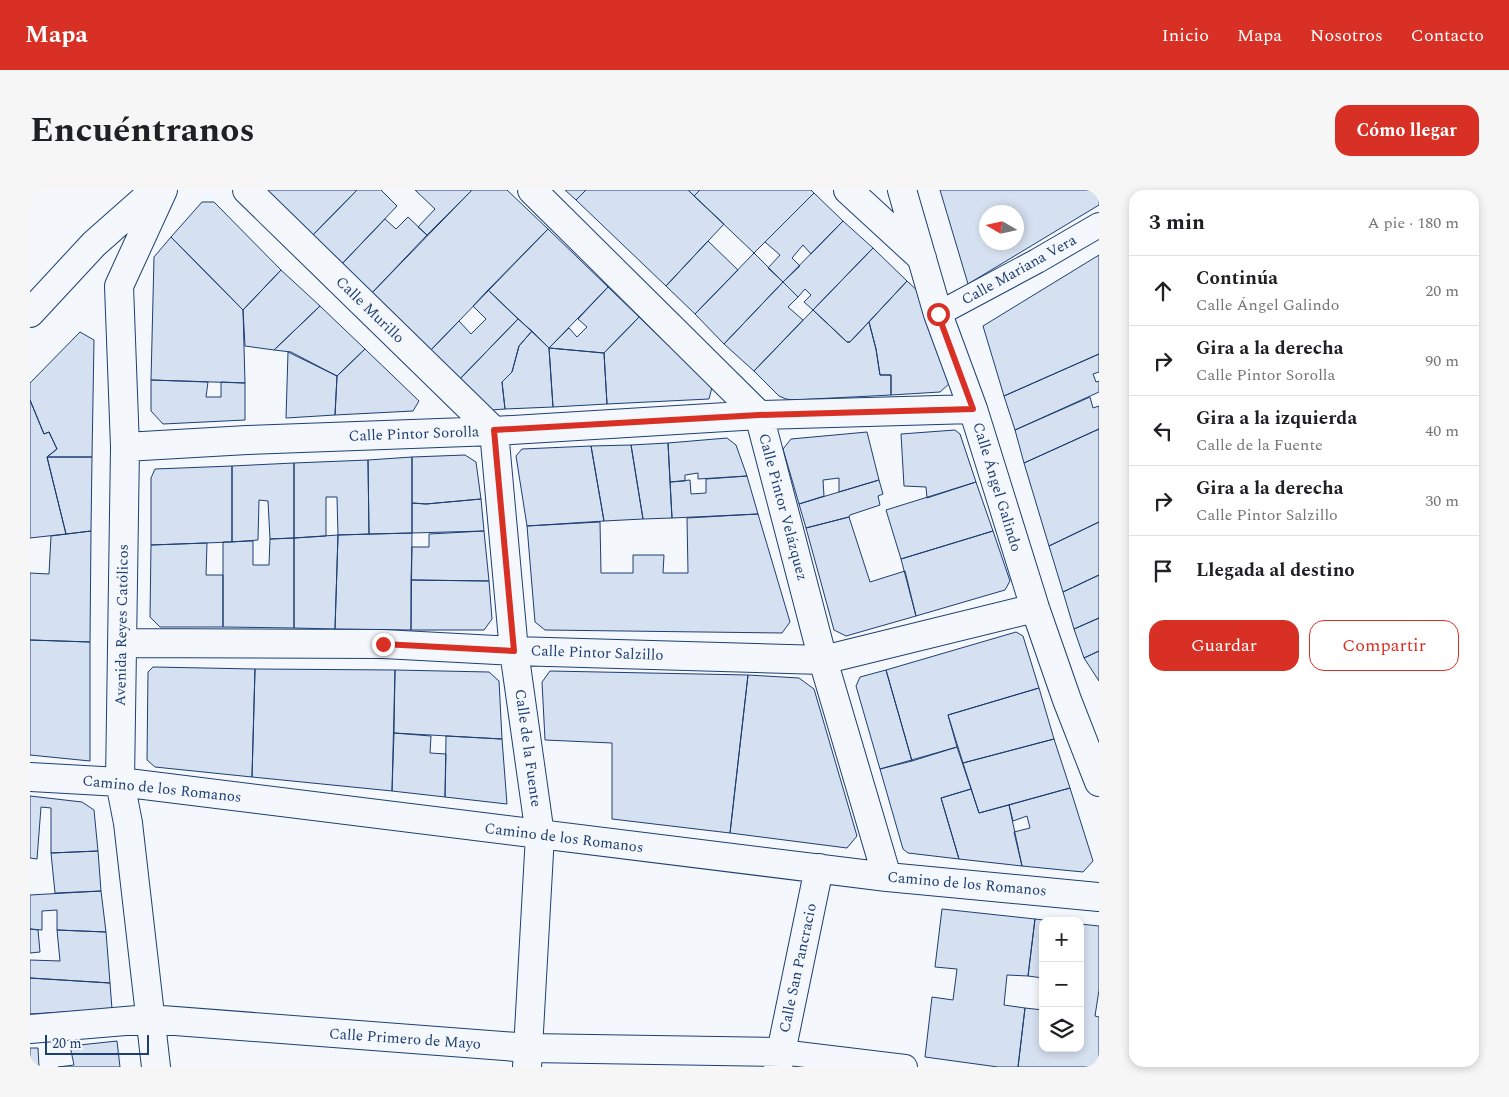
<!DOCTYPE html>
<html lang="es">
<head>
<meta charset="utf-8">
<style>
	body { margin:0; font-family:Spectral,serif; background:#f6f6f6; color:#202124 }
	.controls { position:absolute; right:15px; bottom:15px; display:grid; overflow:hidden; border-radius:10px; box-shadow:0 2px 8px #0003 }
	.controls button { width:45px; height:45px; display:grid; place-items:center; padding:0; border:0; border-bottom:1px solid #e0e0e0; background:#fff; color:#202124; font:25px sans-serif }
	.compass { position:absolute; left:949px; top:15px; width:45px; height:45px; border-radius:50%; background:#fff; box-shadow:0 2px 8px #0003; rotate:279deg }
	.scale { position:absolute; left:15px; bottom:12px; width:104px; box-sizing:border-box; padding-left:5px; border:2px solid #1d3f73; border-top:0; font-size:14px; line-height:18px; white-space:nowrap; color:#1d3f73; -webkit-text-stroke:4px #f4f7fb; paint-order:stroke }
	.stop { position:absolute; width:15px; height:15px; margin:-11px; border:4px solid #d93025; border-radius:50%; background:#fff }
	.stop.end { background:#d93025; border-color:#fff; box-shadow:0 1px 5px #0008 }
	.list { margin:0; padding:0; list-style:none }
	h2 { display:flex; justify-content:space-between; align-items:center; height:65px; margin:0; padding:0 20px; font-size:21px }
	h2 small { font-size:16px; font-weight:400; color:#757577 }
	.list li { display:grid; grid-template-columns:32px 1fr auto; gap:15px; align-items:center; box-sizing:border-box; height:70px; padding:0 20px; border-top:1px solid #e0e0e0 }
	.list b { display:block; font-size:19px; white-space:nowrap }
	.list p { margin:0; font-size:16px; white-space:nowrap; color:#757577 }
	.list em { font-size:16px; font-style:normal; color:#757577 }
	.actions { display:flex; gap:10px; padding:15px 20px }
	.actions a { flex:1; padding:11px 0; border:1px solid #d93025; border-radius:15px; text-align:center; font-size:18px; color:#d93025 }
	.actions .main { background:#d93025; color:#fff }
	.icon { flex:none; width:28px; height:28px; fill:none; stroke:currentColor; stroke-width:2; stroke-linecap:round; stroke-linejoin:round }
	.map { position:relative; flex:none; width:1069px; height:877px; overflow:hidden; border-radius:15px }
	header { display:flex; align-items:center; gap:30px; box-sizing:border-box; height:70px; padding:0 25px; background:#d93025; color:#fff }
	header strong { font-size:24px }
	nav { display:flex; gap:28px; margin-inline-start:auto; font-size:18px }
	.intro { display:flex; align-items:center; justify-content:space-between; box-sizing:border-box; height:120px; padding:0 30px }
	h1 { margin:0; font-size:35px }
	.button { padding:12px 22px; border-radius:15px; background:#d93025; color:#fff; font-size:18px; font-weight:700 }
	main { display:flex; gap:30px; padding:0 30px }
	aside { flex:1; background:#fff; border-radius:15px; box-shadow:0 2px 8px #0003 }
	.map>svg:first-child { display:block }
</style>
</head>
<body>
<header>
<strong>Mapa</strong>
<nav><a>Inicio</a><a>Mapa</a><a>Nosotros</a><a>Contacto</a></nav>
</header>
<div class="intro"><h1>Encuéntranos</h1><a class="button">Cómo llegar</a></div>
<main>
<div class="map">
<svg width="1069" height="877" viewBox="0 0 1069 877">
	<rect width="100%" height="100%" fill="#f4f7fb"/>
	<path fill="#d5e0f0" stroke="#1d3f73" fill-rule="evenodd" d="M 229,0 L 327,0 L 279,49 Z
		M 327,0 L 351,0 L 367,16 L 309,77 L 279,49 Z
		M 385,0 L 442,0 L 397,45 L 388,37 L 405,19 Z
		M 442,0 L 477,0 L 518,39 L 398,163 L 339,106 Z
		M 535,0 L 556,0 L 546,10 Z
		M 556,0 L 658,0 L 694,34 L 636,96 L 546,10 Z
		M 658,0 L 670,0 L 664,6 Z
		M 670,0 L 781,0 L 784,3 L 724,63 L 664,6 Z
		M 910,0 L 1069,0 L 1069,15 L 938,94 ZM 956,22 L 986,22 L 986,52 L 956,52 Z
		M 784,3 L 813,31 L 781,64 L 773,55 L 762,68 L 770,76 L 753,92 L 738,78 L 750,65 L 735,52 Z
		M 172,12 L 184,12 L 251,80 L 213,120 L 141,47 Z
		M 378,27 L 397,45 L 339,106 L 309,77 L 355,29 L 366,39 Z
		M 813,31 L 843,58 L 783,120 L 774,112 L 781,105 L 775,99 L 768,107 L 753,92 Z
		M 518,39 L 578,97 L 519,158 L 458,100 Z
		M 141,47 L 213,120 L 215,193 L 121,190 L 124,67 Z
		M 678,51 L 708,80 L 665,124 L 636,96 Z
		M 843,58 L 877,91 L 820,152 L 817,152 L 783,120 Z
		M 724,63 L 753,92 L 694,154 L 665,124 Z
		M 1069,65 L 1069,164 L 974,206 L 953,136 Z
		M 251,80 L 290,116 L 244,160 L 215,156 L 213,120 Z
		M 877,91 L 891,104 L 920,193 L 910,202 L 861,205 L 861,185 L 850,185 L 846,159 L 839,132 Z
		M 753,92 L 768,107 L 758,117 L 773,130 L 724,181 L 694,154 Z
		M 578,97 L 609,127 L 574,163 L 519,158 L 539,138 L 547,147 L 557,137 L 548,129 Z
		M 458,100 L 488,129 L 427,192 L 398,163 L 429,131 L 441,144 L 456,129 L 443,116 Z
		M 290,116 L 335,159 L 307,186 L 261,162 L 244,160 Z
		M 783,120 L 817,152 L 820,152 L 839,132 L 846,159 L 850,185 L 861,185 L 861,205 L 763,210 L 756,209 L 749,206 L 724,181 Z
		M 609,127 L 682,197 L 679,209 L 577,214 L 574,163 Z
		M 488,129 L 502,141 L 489,156 L 482,182 L 472,192 L 475,219 L 461,220 L 427,192 Z
		M 502,141 L 519,158 L 523,217 L 475,219 L 472,192 L 482,182 L 489,156 Z
		M 50,142 L 64,150 L 62,267 L 17,267 L 27,259 L 19,242 L 14,244 L 0,210 L 0,193 Z
		M 519,158 L 574,163 L 577,214 L 523,217 Z
		M 335,159 L 389,211 L 383,221 L 305,225 L 307,186 Z
		M 258,162 L 307,186 L 305,225 L 256,228 Z
		M 1069,164 L 1069,182 L 1063,184 L 1066,192 L 1069,191 L 1069,202 L 985,240 L 974,206 Z
		M 121,190 L 178,192 L 176,207 L 191,207 L 191,192 L 215,193 L 215,230 L 133,234 L 121,221 Z
		M 1060,207 L 1063,218 L 1069,216 L 1069,239 L 994,273 L 985,240 Z
		M 0,210 L 14,244 L 19,242 L 27,259 L 17,267 L 36,344 L 0,348 Z
		M 1069,239 L 1069,332 L 1019,356 L 994,273 Z
		M 925,240 L 930,244 L 946,292 L 897,308 L 896,297 L 874,296 L 871,244 Z
		M 837,242 L 849,290 L 809,302 L 809,288 L 793,290 L 794,306 L 769,314 L 753,259 L 761,249 Z
		M 697,248 L 706,255 L 717,286 L 668,289 L 668,283 L 655,285 L 655,291 L 640,292 L 638,253 Z
		M 638,253 L 642,328 L 613,329 L 601,255 Z
		M 601,255 L 613,329 L 574,331 L 561,256 Z
		M 561,256 L 574,331 L 497,336 L 486,266 L 492,259 Z
		M 435,265 L 446,272 L 451,309 L 396,314 L 382,313 L 382,267 Z
		M 17,267 L 62,267 L 61,341 L 36,344 Z
		M 382,267 L 382,343 L 339,344 L 338,270 Z
		M 338,270 L 339,344 L 308,345 L 307,307 L 296,307 L 296,346 L 264,348 L 264,273 Z
		M 264,273 L 264,348 L 240,349 L 238,311 L 229,310 L 228,350 L 202,352 L 202,276 Z
		M 202,276 L 202,352 L 121,355 L 121,288 L 125,279 Z
		M 717,286 L 728,324 L 642,328 L 640,292 L 660,290 L 661,304 L 676,303 L 676,289 Z
		M 849,290 L 853,304 L 848,306 L 850,315 L 820,325 L 819,327 L 776,338 L 769,314 Z
		M 946,292 L 963,341 L 871,369 L 856,320 Z
		M 451,309 L 454,341 L 382,343 L 382,313 L 396,314 Z
		M 728,324 L 760,432 L 752,443 L 515,440 L 505,432 L 497,336 L 570,332 L 571,383 L 603,383 L 603,365 L 634,365 L 633,383 L 658,383 L 657,328 Z
		M 819,327 L 840,392 L 875,381 L 886,426 L 816,446 L 804,440 L 776,338 Z
		M 1069,332 L 1069,385 L 1033,402 L 1019,356 Z
		M 61,341 L 60,452 L 0,450 L 0,383 L 19,384 L 21,346 Z
		M 454,341 L 459,391 L 381,390 L 382,357 L 399,357 L 399,344 Z
		M 963,341 L 980,391 L 975,400 L 886,426 L 871,369 Z
		M 382,343 L 381,440 L 305,439 L 308,345 Z
		M 308,345 L 305,439 L 264,438 L 264,348 Z
		M 264,348 L 264,438 L 193,437 L 193,352 L 223,351 L 223,375 L 239,375 L 240,349 Z
		M 177,353 L 176,385 L 193,385 L 193,437 L 130,437 L 120,427 L 121,355 Z
		M 1069,385 L 1069,428 L 1044,439 L 1033,402 Z
		M 381,390 L 459,391 L 462,429 L 454,440 L 381,440 Z
		M 1069,428 L 1069,461 L 1054,468 L 1044,439 Z
		M 986,442 L 993,446 L 1009,498 L 918,525 L 927,557 L 882,571 L 856,480 Z
		M 0,450 L 60,452 L 60,571 L 0,565 Z
		M 1069,461 L 1069,491 L 1054,468 Z
		M 123,477 L 225,479 L 222,587 L 125,577 L 117,570 L 118,482 Z
		M 225,479 L 365,480 L 362,601 L 222,587 Z
		M 365,480 L 459,482 L 469,491 L 472,549 L 364,543 Z
		M 856,480 L 882,571 L 850,579 L 826,496 L 830,487 Z
		M 520,481 L 718,485 L 700,643 L 582,629 L 582,553 L 515,550 L 512,492 Z
		M 718,485 L 769,488 L 784,499 L 827,646 L 817,658 L 700,643 Z
		M 1009,498 L 1024,549 L 933,573 L 918,525 Z
		M 364,543 L 401,546 L 400,563 L 416,564 L 415,607 L 362,601 Z
		M 416,546 L 472,549 L 477,614 L 415,607 Z
		M 1024,549 L 1040,598 L 949,623 L 933,573 Z
		M 927,557 L 941,599 L 911,608 L 929,669 L 878,663 L 873,659 L 850,579 Z
		M 1040,598 L 1063,671 L 1053,682 L 992,676 L 984,642 L 1000,638 L 997,626 L 983,631 L 979,615 Z
		M 941,599 L 949,623 L 979,615 L 992,676 L 929,669 L 911,608 Z
		M 0,606 L 52,612 L 64,620 L 68,661 L 21,663 L 21,618 L 11,617 L 7,669 L 0,668 Z
		M 68,661 L 71,701 L 25,703 L 21,663 Z
		M 71,701 L 76,742 L 27,740 L 27,720 L 12,721 L 12,740 L 0,739 L 0,705 Z
		M 912,719 L 1005,729 L 998,786 L 977,785 L 974,815 L 995,818 L 988,877 L 968,877 L 895,867 L 902,807 L 923,810 L 927,779 L 905,777 Z
		M 1005,729 L 1022,731 L 1013,731 L 1013,788 L 998,786 Z
		M 1050,734 L 1069,736 L 1069,800 L 1065,826 L 1069,827 L 1069,877 L 988,877 L 995,818 L 1013,820 L 1013,858 L 1050,858 Z
		M 0,739 L 8,740 L 10,762 L 0,763 Z
		M 27,740 L 76,742 L 80,793 L 0,788 L 0,770 L 30,771 Z
		M 0,788 L 80,793 L 82,819 L 0,824 Z
		M 87,851 L 90,877 L 28,877 L 44,875 L 40,856 Z
		M 0,858 L 8,858 L 9,877 L 0,877 Z"/>
	<g fill="none" stroke-linecap="round" stroke-linejoin="round">
		<g stroke="#1d3f73" stroke-width="26">
			<path id="pedestrian" d="M 908,124 L 1007,71 L 1069,35
				M 751,862 L 875,877"/>
		</g>
		<g stroke="#1d3f73" stroke-width="30">
			<path id="minor" d="M 217,0 L 464,241 L 484,461 L 510,645 L 497,877
				M 502,0 L 729,225 L 793,470 L 857,687
				M 818,0 L 892,68
				M 872,0 L 908,124 L 943,219 L 1005,418 L 1037,510 L 1069,592
				M 0,123 L 64,54 L 125,0
				M 95,257 L 217,250 L 464,241 L 729,225 L 943,219
				M 92,453 L 353,454 L 484,461 L 793,470 L 1005,418
				M 0,587 L 90,592 L 857,687 L 1069,707
				M 0,839 L 119,829 L 499,858 L 751,862
				M 126,877 L 98,633 L 90,592 L 95,257 L 89,96 L 133,0
				M 748,877 L 789,678"/>
		</g>
		<use href="#pedestrian" stroke="#f4f7fb" stroke-width="24"/>
		<use href="#minor" stroke="#f4f7fb" stroke-width="28"/>
	</g>
	<g fill="none" stroke-linecap="round" stroke-linejoin="round">
		<path stroke="#d93025" stroke-width="6" d="M 353,454 L 484,461 L 464,240 L 729,225 L 943,219 L 908,124"/>
	</g>
	<g text-anchor="middle" dominant-baseline="central" stroke-width="4" stroke-linejoin="round" paint-order="stroke">
		<g font-size="15" fill="#1d3f73" stroke="#f4f7fb">
			<text transform="translate(989 80) rotate(-29)">Calle Mariana Vera</text>
			<text transform="translate(340 120) rotate(44)">Calle Murillo</text>
			<text transform="translate(384 244) rotate(-2)">Calle Pintor Sorolla</text>
			<text transform="translate(967 297) rotate(73)">Calle Ángel Galindo</text>
			<text transform="translate(753 317) rotate(75)">Calle Pintor Velázquez</text>
			<text transform="translate(92 435) rotate(-89)">Avenida Reyes Católicos</text>
			<text transform="translate(567 463) rotate(2)">Calle Pintor Salzillo</text>
			<text transform="translate(498 558) rotate(82)">Calle de la Fuente</text>
			<text transform="translate(132 599) rotate(6)">Camino de los Romanos</text>
			<text transform="translate(534 648) rotate(7)">Camino de los Romanos</text>
			<text transform="translate(937 694) rotate(5)">Camino de los Romanos</text>
			<text transform="translate(768 778) rotate(-78)">Calle San Pancracio</text>
			<text transform="translate(375 849) rotate(4)">Calle Primero de Mayo</text>
		</g>
	</g>
</svg>
<div class="controls">
<button>+</button>
<button>−</button>
<button><svg class="icon" aria-label="layers" viewBox="0 0 24 24"><path d="M12 4l9 5-9 5-9-5zM3 14l9 5 9-5"/></svg></button>
</div>
<svg class="compass" viewBox="-18 -18 36 36"><path d="M0-13l5 13h-10z" fill="#e53935"/><path d="M0 13l5-13h-10z" fill="#757577"/></svg>
<div class="scale">20 m</div>
<div class="stop" style="left:908px;top:124px"></div>
<div class="stop end" style="left:353px;top:454px"></div>
</div>
<aside>
<h2>3 min<small>A pie · 180 m</small></h2>
<ul class="list">
<li><svg class="icon" aria-label="ahead" viewBox="0 0 24 24"><path d="M12 20V5M6 11l6-6 6 6"/></svg><div><b>Continúa</b><p>Calle Ángel Galindo</p></div><em>20 m</em></li>
<li><svg class="icon" aria-label="right" viewBox="0 0 24 24"><path d="M7 20v-9h11M14 6l5 5-5 5"/></svg><div><b>Gira a la derecha</b><p>Calle Pintor Sorolla</p></div><em>90 m</em></li>
<li><svg class="icon" aria-label="left" viewBox="0 0 24 24"><path d="M17 20v-9H6M10 6l-5 5 5 5"/></svg><div><b>Gira a la izquierda</b><p>Calle de la Fuente</p></div><em>40 m</em></li>
<li><svg class="icon" aria-label="right" viewBox="0 0 24 24"><path d="M7 20v-9h11M14 6l5 5-5 5"/></svg><div><b>Gira a la derecha</b><p>Calle Pintor Salzillo</p></div><em>30 m</em></li>
<li><svg class="icon" aria-label="arrive" viewBox="0 0 24 24"><path d="M6 21V4h12l-3 4 3 4H6"/></svg><div><b>Llegada al destino</b></div></li>
</ul>
<div class="actions"><a class="main">Guardar</a><a>Compartir</a></div>
</aside>
</main>
</body>
</html>
